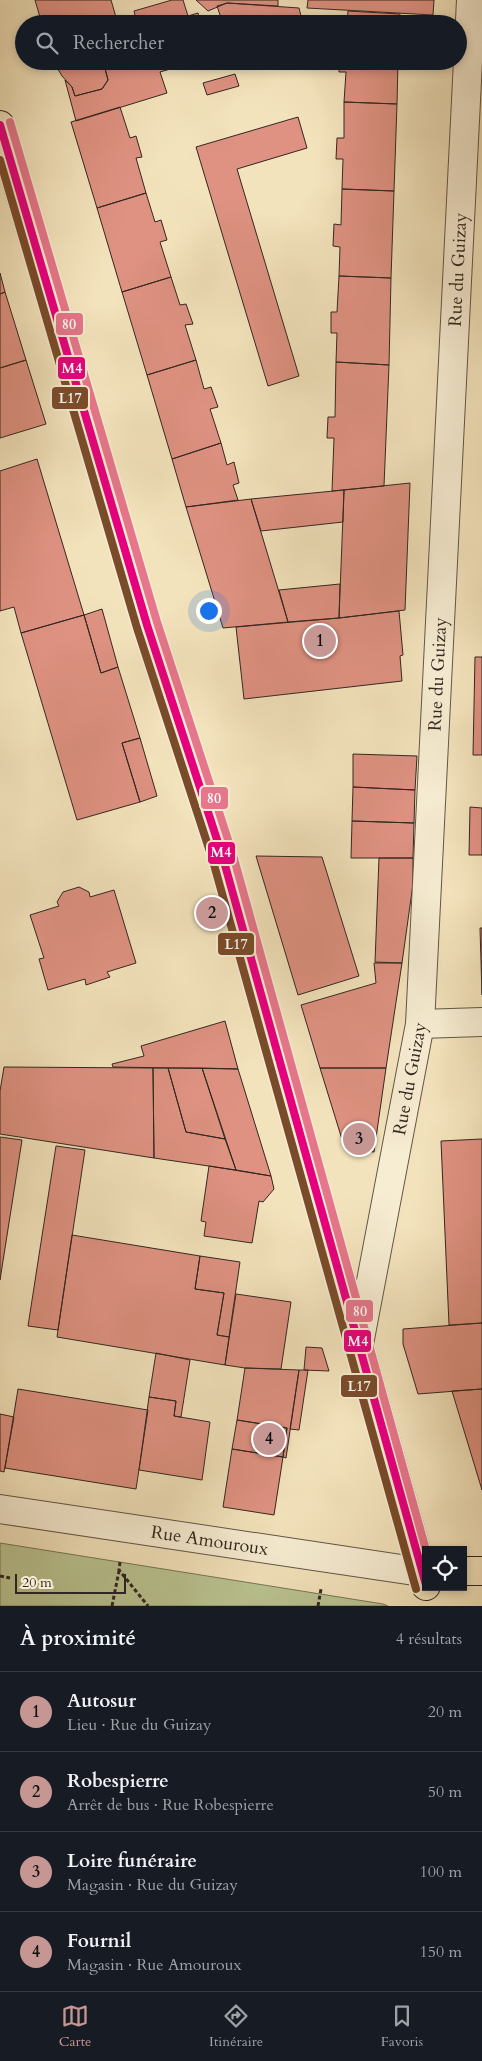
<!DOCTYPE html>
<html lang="fr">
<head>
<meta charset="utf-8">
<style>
	body { margin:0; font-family:Cardo,serif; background:#242831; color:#f1f3f6 }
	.controls { position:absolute; right:15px; bottom:15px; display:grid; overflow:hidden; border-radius:0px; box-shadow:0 2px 8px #0003 }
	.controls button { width:45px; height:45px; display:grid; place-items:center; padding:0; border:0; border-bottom:1px solid #363941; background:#171b24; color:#f1f3f6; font:25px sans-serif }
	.scale { position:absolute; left:15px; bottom:12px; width:111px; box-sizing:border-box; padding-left:5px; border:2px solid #322720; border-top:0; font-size:14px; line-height:18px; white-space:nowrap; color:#322720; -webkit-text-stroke:4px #f7edd3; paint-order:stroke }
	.you { position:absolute; left:208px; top:610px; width:18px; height:18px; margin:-12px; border:4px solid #fff; border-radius:50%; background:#1a73e8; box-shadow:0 0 0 8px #1a73e833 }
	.badge { display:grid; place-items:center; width:32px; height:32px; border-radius:50%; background:#c59692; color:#111; font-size:16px; font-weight:700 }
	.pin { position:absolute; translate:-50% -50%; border:2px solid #fff; box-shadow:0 1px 5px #0006 }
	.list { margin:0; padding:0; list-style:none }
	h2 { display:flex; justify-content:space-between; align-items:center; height:65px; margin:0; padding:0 20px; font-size:21px }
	h2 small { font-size:16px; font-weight:400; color:#9ea1a6 }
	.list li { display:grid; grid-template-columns:32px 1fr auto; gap:15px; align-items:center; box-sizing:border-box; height:80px; padding:0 20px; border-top:1px solid #363941 }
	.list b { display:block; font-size:19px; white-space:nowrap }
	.list p { margin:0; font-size:16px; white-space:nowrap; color:#9ea1a6 }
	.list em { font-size:16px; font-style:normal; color:#9ea1a6 }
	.icon { flex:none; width:28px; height:28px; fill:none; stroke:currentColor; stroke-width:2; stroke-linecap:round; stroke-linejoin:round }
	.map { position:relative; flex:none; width:482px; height:1606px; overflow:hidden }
	.search { position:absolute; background:#171b24; box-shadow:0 2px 8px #0003; left:15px; right:15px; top:15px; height:55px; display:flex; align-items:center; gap:12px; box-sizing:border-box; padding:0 18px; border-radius:28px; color:#9ea1a6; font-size:19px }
	.sheet { height:385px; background:#171b24 }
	nav { display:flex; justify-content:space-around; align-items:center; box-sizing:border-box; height:70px; border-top:1px solid #363941; background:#171b24; font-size:14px; color:#9ea1a6 }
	nav a { display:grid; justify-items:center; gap:2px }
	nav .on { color:#c59692 }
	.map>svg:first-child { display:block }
</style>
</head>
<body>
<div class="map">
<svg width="482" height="1606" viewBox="0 0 482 1606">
	<rect width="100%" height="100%" fill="#f3e3bc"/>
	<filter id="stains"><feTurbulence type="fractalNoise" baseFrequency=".004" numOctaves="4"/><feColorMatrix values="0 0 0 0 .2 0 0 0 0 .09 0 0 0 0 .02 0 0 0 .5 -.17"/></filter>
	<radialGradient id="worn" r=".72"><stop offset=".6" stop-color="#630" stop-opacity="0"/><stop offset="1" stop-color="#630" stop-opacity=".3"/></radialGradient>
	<path fill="#bac492" stroke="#767659" d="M 0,1543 L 383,1604 L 388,1606 L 0,1606 Z"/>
	<path fill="#df9282" stroke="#322720" d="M 35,0 L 111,0 L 118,24 L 42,24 Z
		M 172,0 L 183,0 L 188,16 L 162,24 L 137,24 L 134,11 Z
		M 196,0 L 278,0 L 278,6 L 227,3 L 208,11 Z
		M 308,0 L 434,0 L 433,15 L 307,8 Z
		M 227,3 L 299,8 L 303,24 L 223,24 L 217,6 Z
		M 348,11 L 400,14 L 399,24 L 347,24 Z
		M 198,13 L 201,24 L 162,24 L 188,16 Z
		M 53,61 L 103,61 L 108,80 L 102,89 L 75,96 L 72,87 L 62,76 Z
		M 103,61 L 197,61 L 160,72 L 167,93 L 76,121 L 65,80 L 72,87 L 75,96 L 102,89 L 108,80 Z
		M 339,61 L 398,61 L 397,104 L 344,102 L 346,72 L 339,72 Z
		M 235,74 L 239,86 L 207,95 L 203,83 Z
		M 344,102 L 397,104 L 394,191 L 342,189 L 343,159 L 336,159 L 337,138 L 344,138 Z
		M 120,107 L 130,138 L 136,136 L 142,157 L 136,158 L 146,193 L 97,208 L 71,122 Z
		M 298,117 L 307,148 L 237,169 L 299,376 L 268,386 L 196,147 Z
		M 342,189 L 394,191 L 391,278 L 339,276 L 340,247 L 333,246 L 334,224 L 341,225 Z
		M 146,193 L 155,222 L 161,220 L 167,240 L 160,242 L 171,277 L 122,292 L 97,208 Z
		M 0,273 L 5,292 L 0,294 Z
		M 339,276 L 391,278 L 389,365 L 336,362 L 337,333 L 331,333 L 331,312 L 337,312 Z
		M 171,277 L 180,305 L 186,304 L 193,324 L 185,325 L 196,360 L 147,375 L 122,292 Z
		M 5,292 L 26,360 L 0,368 L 0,294 Z
		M 26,360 L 46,424 L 0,438 L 0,368 Z
		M 196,360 L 204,389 L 211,387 L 218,407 L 210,409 L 221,443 L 172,459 L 147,375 Z
		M 336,362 L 389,365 L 384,486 L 332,491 L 334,438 L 327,438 L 328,417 L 335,417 Z
		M 221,443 L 227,465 L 234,462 L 239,483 L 233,485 L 238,500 L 186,507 L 172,459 Z
		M 37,459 L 84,615 L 21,633 L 14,607 L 0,611 L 0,471 Z
		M 410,483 L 405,610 L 339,618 L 344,490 Z
		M 344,490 L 343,522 L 261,531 L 251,499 Z
		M 251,499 L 288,622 L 223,628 L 186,507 Z
		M 340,584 L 339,618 L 288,622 L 279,590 Z
		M 102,609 L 118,667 L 101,673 L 84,615 Z
		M 399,611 L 403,655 L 400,656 L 402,681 L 244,699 L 236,627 L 339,618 Z
		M 84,615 L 101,673 L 118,667 L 140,738 L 122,743 L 140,802 L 77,820 L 21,633 Z
		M 475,657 L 482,657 L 482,755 L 473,755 Z
		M 140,738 L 157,796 L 140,802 L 122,743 Z
		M 353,754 L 417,756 L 415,790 L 353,787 Z
		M 353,787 L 415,790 L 414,823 L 352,821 Z
		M 470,807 L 482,808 L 482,855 L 469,855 Z
		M 352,821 L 414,823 L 413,858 L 351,858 Z
		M 256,856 L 322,857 L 359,976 L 298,995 Z
		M 379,858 L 413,858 L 413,884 L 402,963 L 375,962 Z
		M 79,887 L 89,892 L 90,897 L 114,890 L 136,963 L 107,972 L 110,977 L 86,985 L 85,979 L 48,990 L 39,959 L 44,958 L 30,915 L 59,906 L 57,902 L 63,892 Z
		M 480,928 L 482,928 L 482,995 Z
		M 374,963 L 402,963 L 386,1068 L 320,1068 L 301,1005 L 376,983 Z
		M 225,1021 L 238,1069 L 113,1067 L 112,1064 L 144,1056 L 141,1046 Z
		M 4,1067 L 153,1068 L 154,1158 L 0,1134 L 0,1091 Z
		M 153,1068 L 168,1068 L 186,1132 L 225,1139 L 236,1170 L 154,1158 Z
		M 168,1068 L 202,1068 L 225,1139 L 186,1132 Z
		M 202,1068 L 238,1069 L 271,1176 L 236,1170 Z
		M 320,1068 L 386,1068 L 374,1152 L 345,1149 Z
		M 0,1137 L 22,1140 L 0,1280 Z
		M 482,1139 L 482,1323 L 449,1325 L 441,1141 Z
		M 56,1146 L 85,1150 L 58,1330 L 28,1326 Z
		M 209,1166 L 271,1176 L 274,1189 L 263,1202 L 259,1201 L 252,1243 L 204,1236 L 206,1222 L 201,1221 Z
		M 72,1235 L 200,1256 L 195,1289 L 224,1293 L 217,1335 L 229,1337 L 225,1365 L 57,1337 Z
		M 200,1256 L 240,1262 L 229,1337 L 217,1335 L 224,1293 L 195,1289 Z
		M 236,1294 L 291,1302 L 281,1369 L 245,1368 L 225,1365 Z
		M 482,1323 L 482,1389 L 418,1394 L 403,1344 L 403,1329 Z
		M 306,1347 L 322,1348 L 329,1371 L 304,1370 Z
		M 156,1353 L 190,1360 L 181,1417 L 174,1416 L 176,1401 L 149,1397 Z
		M 245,1368 L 299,1370 L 286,1458 L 283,1457 L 287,1428 L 237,1420 Z
		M 299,1370 L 308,1370 L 299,1430 L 290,1429 Z
		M 18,1389 L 148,1410 L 136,1489 L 5,1468 Z
		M 482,1389 L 482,1490 L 452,1391 Z
		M 149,1397 L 176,1401 L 174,1416 L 210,1422 L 202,1480 L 139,1470 Z
		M 0,1414 L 14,1417 L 4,1472 L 0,1471 Z
		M 237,1420 L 287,1428 L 283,1457 L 232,1449 Z
		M 232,1449 L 283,1457 L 274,1515 L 223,1507 Z"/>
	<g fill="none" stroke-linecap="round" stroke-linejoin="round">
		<g stroke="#625647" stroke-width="30">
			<g id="minor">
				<path d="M 420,1024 L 482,1022"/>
				<path id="s1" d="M 359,1344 L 420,1024 L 471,0"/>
				<path id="s2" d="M 0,1509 L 421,1572"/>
			</g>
		</g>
		<g stroke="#322720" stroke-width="30">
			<path id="major" d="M 0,125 L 147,625 L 223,858 L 426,1586
				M 463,1571 L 482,1571"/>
		</g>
		<path stroke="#322720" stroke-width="3" stroke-dasharray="4 2.5" stroke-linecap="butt" d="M 120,1562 L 119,1570 L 148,1606
			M 0,1576 L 10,1578
			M 112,1606 L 119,1571
			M 318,1606 L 321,1589"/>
		<use href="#minor" stroke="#f7edd3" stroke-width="28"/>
		<use href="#major" stroke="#f3e3bc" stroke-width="28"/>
		<g stroke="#f7edd3" stroke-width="11">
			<path id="bus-1" d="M 0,125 L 147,625 L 223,858 L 426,1585"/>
		</g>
		<g stroke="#f7edd3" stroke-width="11">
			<path id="bus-2" d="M 0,160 L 137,628 L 213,861 L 416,1589"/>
		</g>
		<g stroke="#f7edd3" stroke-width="11">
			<path id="bus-3" d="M 10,122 L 157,622 L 233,855 L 426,1550"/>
		</g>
		<use href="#bus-1" stroke="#e6007e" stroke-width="8"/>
		<use href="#bus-2" stroke="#7a4b2a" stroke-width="8"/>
		<use href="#bus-3" stroke="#e6768b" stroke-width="8"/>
	</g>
	<g text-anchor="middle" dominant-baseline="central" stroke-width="4.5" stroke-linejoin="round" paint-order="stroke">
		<g font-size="18" fill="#322720" stroke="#f7edd3">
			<text stroke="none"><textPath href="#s1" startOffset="1081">Rue du Guizay</textPath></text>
			<text stroke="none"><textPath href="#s1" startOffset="676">Rue du Guizay</textPath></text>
			<text stroke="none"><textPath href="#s1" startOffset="270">Rue du Guizay</textPath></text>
			<text stroke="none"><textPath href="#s2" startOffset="212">Rue Amouroux</textPath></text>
		</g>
	</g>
	<g stroke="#f7edd3" stroke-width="2">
		<rect x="55" y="312" width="29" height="24" rx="5" fill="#e6768b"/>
		<rect x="57" y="356" width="29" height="24" rx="5" fill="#e6007e"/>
		<rect x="51" y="386" width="38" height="24" rx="5" fill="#7a4b2a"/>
		<rect x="200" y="786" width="29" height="24" rx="5" fill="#e6768b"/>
		<rect x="207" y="841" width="29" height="24" rx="5" fill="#e6007e"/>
		<rect x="217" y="932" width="38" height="24" rx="5" fill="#7a4b2a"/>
		<rect x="345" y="1299" width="29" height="24" rx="5" fill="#e6768b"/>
		<rect x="343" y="1329" width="29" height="24" rx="5" fill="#e6007e"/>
		<rect x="340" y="1374" width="38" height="24" rx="5" fill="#7a4b2a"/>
	</g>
	<g font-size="14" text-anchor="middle" font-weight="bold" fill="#fff">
		<text x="69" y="329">80</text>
		<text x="72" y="373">M4</text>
		<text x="70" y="403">L17</text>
		<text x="214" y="803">80</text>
		<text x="221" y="857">M4</text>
		<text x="236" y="949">L17</text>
		<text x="360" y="1316">80</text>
		<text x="358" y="1346">M4</text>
		<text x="359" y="1391">L17</text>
	</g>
	<rect width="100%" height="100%" filter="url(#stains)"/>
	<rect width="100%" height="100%" fill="url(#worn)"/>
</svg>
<div class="controls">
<button><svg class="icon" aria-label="locate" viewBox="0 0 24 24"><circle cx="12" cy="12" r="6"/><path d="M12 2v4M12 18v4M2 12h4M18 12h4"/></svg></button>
</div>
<div class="scale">20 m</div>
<div class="you"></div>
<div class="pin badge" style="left:320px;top:641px">1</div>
<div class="pin badge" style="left:212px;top:913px">2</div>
<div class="pin badge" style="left:359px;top:1139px">3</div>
<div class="pin badge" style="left:269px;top:1439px">4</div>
<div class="search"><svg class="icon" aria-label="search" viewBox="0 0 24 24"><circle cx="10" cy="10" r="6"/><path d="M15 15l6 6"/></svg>Rechercher</div>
</div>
<section class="sheet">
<h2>À proximité<small>4 résultats</small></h2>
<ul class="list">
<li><span class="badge">1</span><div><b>Autosur</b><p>Lieu · Rue du Guizay</p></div><em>20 m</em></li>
<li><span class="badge">2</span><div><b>Robespierre</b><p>Arrêt de bus · Rue Robespierre</p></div><em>50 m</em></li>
<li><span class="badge">3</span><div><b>Loire funéraire</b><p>Magasin · Rue du Guizay</p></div><em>100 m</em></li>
<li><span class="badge">4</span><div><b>Fournil</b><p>Magasin · Rue Amouroux</p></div><em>150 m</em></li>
</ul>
</section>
<nav>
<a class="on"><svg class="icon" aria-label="map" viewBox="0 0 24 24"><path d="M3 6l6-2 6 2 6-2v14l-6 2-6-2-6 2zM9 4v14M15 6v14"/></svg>Carte</a>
<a><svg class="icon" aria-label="directions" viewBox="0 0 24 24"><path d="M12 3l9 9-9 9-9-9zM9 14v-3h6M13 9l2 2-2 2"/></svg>Itinéraire</a>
<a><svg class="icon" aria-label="saved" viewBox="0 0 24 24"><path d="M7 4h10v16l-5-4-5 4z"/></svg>Favoris</a>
</nav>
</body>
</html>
